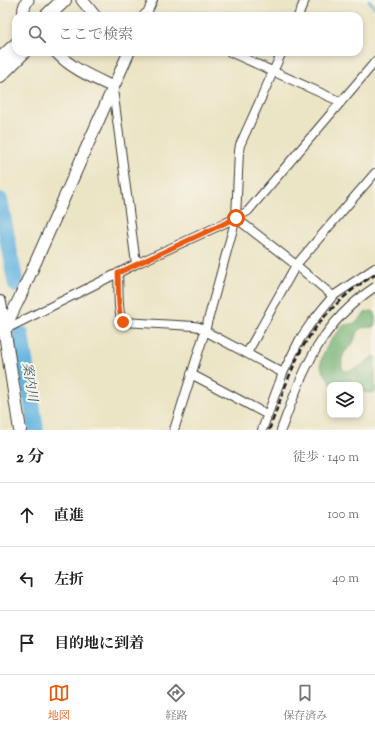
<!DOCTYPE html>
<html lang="ja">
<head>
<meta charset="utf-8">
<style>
	body { margin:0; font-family:"Sorts Mill Goudy","Noto Serif JP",serif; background:#f6f6f6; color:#202124 }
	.controls { position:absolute; right:12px; bottom:12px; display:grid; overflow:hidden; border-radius:8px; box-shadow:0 2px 6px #0003 }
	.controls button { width:36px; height:36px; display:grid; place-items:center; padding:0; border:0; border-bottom:1px solid #e0e0e0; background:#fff; color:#202124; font:20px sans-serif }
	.stop { position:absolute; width:12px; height:12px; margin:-9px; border:3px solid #ea580c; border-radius:50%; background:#fff }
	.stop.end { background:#ea580c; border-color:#fff; box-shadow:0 1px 4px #0008 }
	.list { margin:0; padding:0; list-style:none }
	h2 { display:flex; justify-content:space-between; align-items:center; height:52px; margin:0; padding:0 16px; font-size:17px }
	h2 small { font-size:13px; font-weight:400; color:#757577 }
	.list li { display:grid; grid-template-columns:26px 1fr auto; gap:12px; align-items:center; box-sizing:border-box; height:64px; padding:0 16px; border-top:1px solid #e0e0e0 }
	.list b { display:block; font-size:15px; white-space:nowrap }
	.list em { font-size:13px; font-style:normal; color:#757577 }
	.icon { flex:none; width:22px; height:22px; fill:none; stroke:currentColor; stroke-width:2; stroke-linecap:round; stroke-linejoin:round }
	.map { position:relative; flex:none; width:375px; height:430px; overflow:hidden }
	.search { position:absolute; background:#fff; box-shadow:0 2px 6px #0003; left:12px; right:12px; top:12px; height:44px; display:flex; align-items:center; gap:10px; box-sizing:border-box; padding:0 14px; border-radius:12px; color:#757577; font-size:15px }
	.sheet { height:244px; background:#fff }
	nav { display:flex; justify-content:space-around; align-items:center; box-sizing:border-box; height:56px; border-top:1px solid #e0e0e0; background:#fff; font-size:11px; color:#757577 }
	nav a { display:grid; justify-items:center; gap:2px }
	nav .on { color:#ea580c }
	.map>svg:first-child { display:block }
</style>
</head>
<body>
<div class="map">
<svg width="375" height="430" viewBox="0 0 375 430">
	<rect width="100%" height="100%" fill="#f7f3e8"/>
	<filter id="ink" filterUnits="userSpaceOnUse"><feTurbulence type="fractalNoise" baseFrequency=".025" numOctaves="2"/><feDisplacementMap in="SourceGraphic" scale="8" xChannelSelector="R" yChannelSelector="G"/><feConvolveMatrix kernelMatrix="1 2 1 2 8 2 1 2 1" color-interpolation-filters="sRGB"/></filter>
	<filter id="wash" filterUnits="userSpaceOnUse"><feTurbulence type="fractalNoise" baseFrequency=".012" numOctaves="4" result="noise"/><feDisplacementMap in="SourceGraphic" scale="16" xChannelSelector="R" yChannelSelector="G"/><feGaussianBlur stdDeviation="0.9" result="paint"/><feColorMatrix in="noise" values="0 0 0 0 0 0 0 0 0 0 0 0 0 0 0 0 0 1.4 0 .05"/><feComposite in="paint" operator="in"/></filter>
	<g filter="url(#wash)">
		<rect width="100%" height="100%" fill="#ebe4c5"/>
		<path fill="#72b173" stroke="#476648" d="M 372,311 L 375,313 L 375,326 C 369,329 363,326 360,329 C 356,332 355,339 353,343 C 350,348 344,351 343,356 C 341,360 342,364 342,369 L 346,371 C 352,370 358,368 363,364 C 367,361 370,358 375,356 L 375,392 L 369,393 L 360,391 L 360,385 L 332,385 C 329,380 325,374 322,369 C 316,356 336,334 344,325 L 356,323 L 366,312 Z"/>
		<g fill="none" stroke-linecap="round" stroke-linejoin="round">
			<path stroke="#66b6e1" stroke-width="2.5" d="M 369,0 L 375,8"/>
			<path stroke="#66b6e1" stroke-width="16" d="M 0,200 L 16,285
				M 21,334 L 36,430"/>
		</g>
	</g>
	<g filter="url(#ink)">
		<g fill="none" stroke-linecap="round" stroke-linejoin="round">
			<g stroke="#3b3a35" stroke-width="10">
				<path id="street" d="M 147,13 L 153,0
					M 298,16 L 305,0
					M 230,52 L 341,102
					M 113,89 L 136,264
					M 236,218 L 296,265 L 333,296
					M 118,273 C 119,284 117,315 123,322 L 194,326 L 199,327 L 205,331 L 283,373
					M 4,330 L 136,264 L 236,218 L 248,211 L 375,62
					M 247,353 L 296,265 L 375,173
					M 191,374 L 268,415
					M 174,430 L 205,331 L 236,218 L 239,151 L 240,145 L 282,52
					M 262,430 L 283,373 L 300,339 L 311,323 L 333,296 L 375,268
					M 281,430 C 303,371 320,323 375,287"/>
			</g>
			<g stroke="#3b3a35" stroke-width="13">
				<path id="secondary" d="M 82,0 L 95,16
					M 25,16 C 22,10 24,5 28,0
					M 145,16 L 146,15
					M 56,52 C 72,69 92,77 113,87
					M 4,330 L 20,297 L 129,52"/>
			</g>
			<g stroke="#3b3a35" stroke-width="14">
				<path id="primary" d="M 0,302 L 20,430"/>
			</g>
			<g stroke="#3b3a35" stroke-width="16">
				<path id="highway" d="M 47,16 L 64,0
					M 0,60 L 16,45
					M 0,75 L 23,52"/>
			</g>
			<use href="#street" stroke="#fff" stroke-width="8"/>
			<use href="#secondary" stroke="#fff" stroke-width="11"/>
			<use href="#primary" stroke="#fff" stroke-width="12"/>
			<use href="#highway" stroke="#fff" stroke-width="14"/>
			<path stroke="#1c1c1c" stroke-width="2.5" stroke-dasharray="6 3" stroke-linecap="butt" d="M 269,430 C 280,402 289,372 304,345 C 321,317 346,291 375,275"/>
		</g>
	</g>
	<g fill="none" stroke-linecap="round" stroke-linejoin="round" filter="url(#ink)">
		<path stroke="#ea580c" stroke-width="5" d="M 123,322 C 117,314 119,284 118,273 L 236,218"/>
	</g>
	<g text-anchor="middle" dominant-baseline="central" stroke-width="4" stroke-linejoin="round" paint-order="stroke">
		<g font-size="13" font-style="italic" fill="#3a5a6b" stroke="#f7f3e8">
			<text transform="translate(29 382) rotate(81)">案内川</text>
		</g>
	</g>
</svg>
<div class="controls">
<button><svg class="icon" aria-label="layers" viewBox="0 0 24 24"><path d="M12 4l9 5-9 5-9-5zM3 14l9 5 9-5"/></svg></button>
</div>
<div class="stop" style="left:236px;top:218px"></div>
<div class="stop end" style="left:123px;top:322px"></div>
<div class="search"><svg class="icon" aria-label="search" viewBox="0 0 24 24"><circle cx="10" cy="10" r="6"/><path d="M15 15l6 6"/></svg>ここで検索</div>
</div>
<section class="sheet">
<h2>2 分<small>徒歩 · 140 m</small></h2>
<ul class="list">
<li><svg class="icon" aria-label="ahead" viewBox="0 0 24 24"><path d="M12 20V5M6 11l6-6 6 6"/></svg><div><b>直進</b></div><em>100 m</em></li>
<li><svg class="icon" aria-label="left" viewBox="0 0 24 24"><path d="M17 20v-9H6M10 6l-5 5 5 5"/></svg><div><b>左折</b></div><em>40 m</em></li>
<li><svg class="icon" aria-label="arrive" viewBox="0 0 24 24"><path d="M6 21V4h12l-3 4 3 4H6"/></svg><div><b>目的地に到着</b></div></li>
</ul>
</section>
<nav>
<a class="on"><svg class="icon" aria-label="map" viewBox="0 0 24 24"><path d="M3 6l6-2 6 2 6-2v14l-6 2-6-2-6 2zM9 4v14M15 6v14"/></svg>地図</a>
<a><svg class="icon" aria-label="directions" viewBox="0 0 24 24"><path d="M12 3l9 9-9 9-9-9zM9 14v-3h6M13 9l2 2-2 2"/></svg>経路</a>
<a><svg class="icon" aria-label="saved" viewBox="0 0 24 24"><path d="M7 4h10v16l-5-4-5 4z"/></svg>保存済み</a>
</nav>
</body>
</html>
